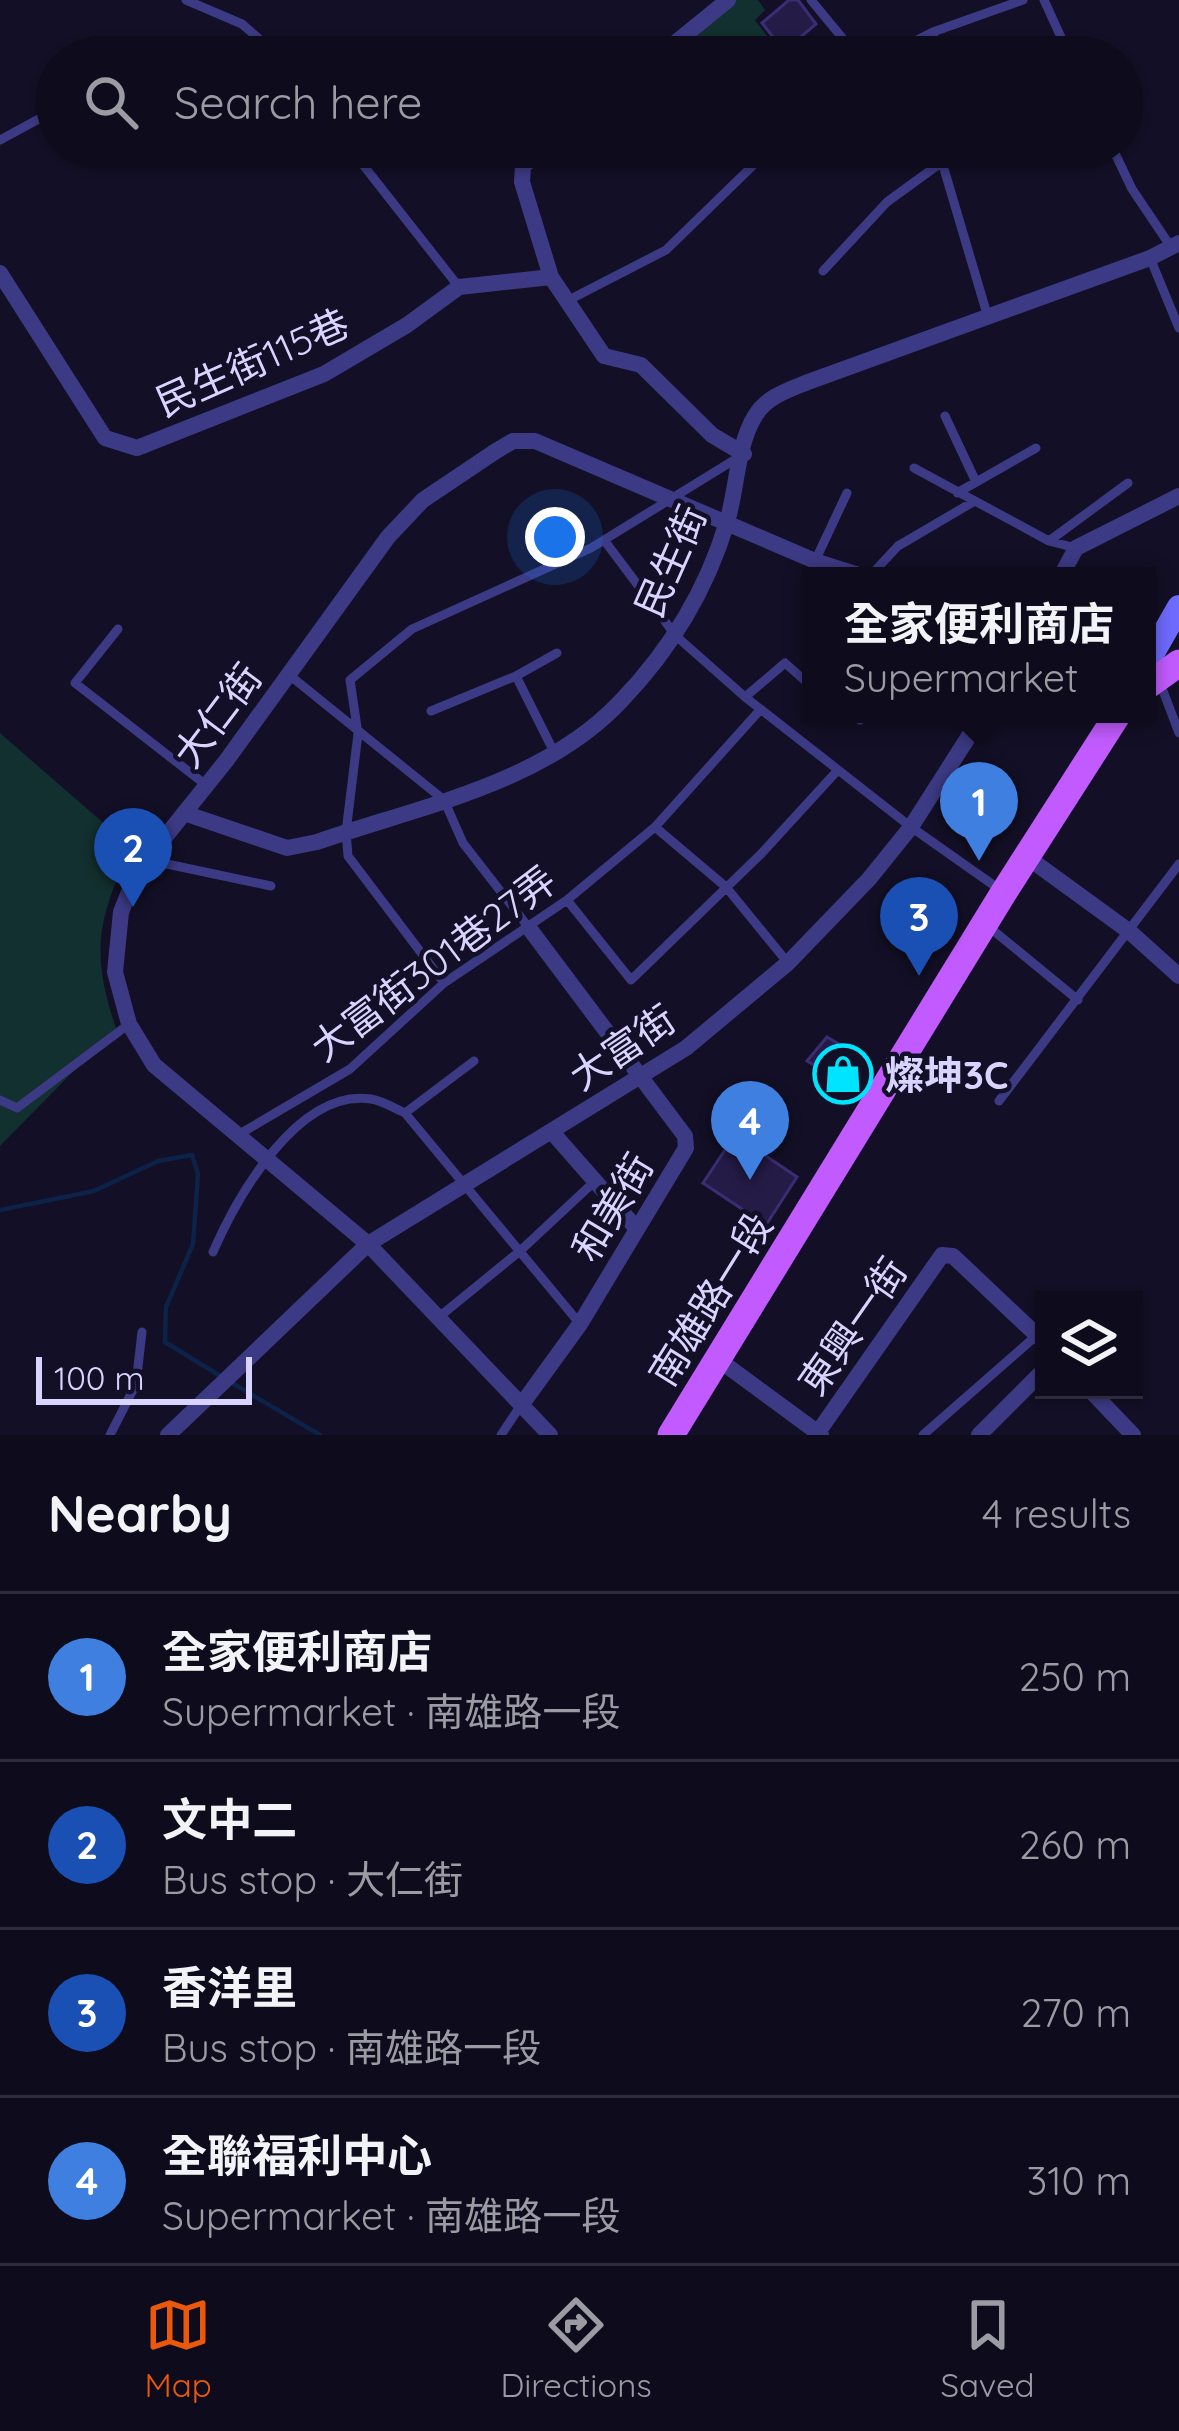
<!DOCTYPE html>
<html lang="en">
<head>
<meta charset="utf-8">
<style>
	body { margin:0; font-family:Quicksand,"Noto Sans TC",sans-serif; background:#171425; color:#f1f3f6 }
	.controls { position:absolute; right:36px; bottom:36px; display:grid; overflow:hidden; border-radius:0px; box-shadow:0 3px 9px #0004 }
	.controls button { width:108px; height:108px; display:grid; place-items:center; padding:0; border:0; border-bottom:3px solid #2e2b3b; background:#0e0b1c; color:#f1f3f6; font:60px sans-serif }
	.scale { position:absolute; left:36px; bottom:30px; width:216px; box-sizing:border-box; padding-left:12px; border:6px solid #d9d4ff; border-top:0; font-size:33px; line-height:42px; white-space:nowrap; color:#d9d4ff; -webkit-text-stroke:9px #130f26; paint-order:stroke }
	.you { position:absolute; left:555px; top:537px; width:42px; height:42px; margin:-30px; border:9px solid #fff; border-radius:50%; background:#1a73e8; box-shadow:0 0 0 18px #1a73e833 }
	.badge { display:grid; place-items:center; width:78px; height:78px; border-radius:50%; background:#ea580c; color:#fff; font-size:39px; font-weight:700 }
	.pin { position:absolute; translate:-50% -99px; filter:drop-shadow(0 3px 6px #0008) }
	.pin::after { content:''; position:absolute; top:63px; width:42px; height:36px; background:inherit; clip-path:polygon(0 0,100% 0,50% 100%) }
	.popup { position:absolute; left:802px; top:567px; width:354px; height:156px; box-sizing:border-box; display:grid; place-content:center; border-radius:0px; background:#0e0b1c; filter:drop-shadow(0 3px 9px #0005); font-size:39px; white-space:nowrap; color:#9b9ba3 }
	.popup b { font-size:45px; color:#f1f3f6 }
	.popup::after { content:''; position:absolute; left:50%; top:100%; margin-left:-24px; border:24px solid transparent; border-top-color:#0e0b1c }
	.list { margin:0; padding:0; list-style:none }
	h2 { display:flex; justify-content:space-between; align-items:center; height:156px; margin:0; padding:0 48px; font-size:51px }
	h2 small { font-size:39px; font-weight:400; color:#9b9ba3 }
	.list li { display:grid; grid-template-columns:78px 1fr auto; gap:36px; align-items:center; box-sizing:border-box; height:168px; padding:0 48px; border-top:3px solid #2e2b3b }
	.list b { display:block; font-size:45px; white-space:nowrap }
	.list p { margin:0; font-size:39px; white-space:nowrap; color:#9b9ba3 }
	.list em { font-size:39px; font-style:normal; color:#9b9ba3 }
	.icon { flex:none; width:66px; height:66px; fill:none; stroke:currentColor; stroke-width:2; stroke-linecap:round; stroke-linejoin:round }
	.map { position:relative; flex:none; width:1179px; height:1435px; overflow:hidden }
	.search { position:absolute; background:#0e0b1c; box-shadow:0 3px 9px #0004; left:36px; right:36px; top:36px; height:132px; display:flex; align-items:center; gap:30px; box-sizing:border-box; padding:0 42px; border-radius:66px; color:#9b9ba3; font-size:45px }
	.sheet { height:828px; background:#0e0b1c }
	nav { display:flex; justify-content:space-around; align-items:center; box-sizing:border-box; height:168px; border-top:3px solid #2e2b3b; background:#0e0b1c; font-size:33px; color:#9b9ba3 }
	nav a { display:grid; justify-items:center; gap:6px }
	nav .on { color:#ea580c }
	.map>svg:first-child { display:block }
</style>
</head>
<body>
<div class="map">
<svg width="1179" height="1435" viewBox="0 0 1179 1435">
	<rect width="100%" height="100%" fill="#130f26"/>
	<path fill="#12302f" d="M 733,0 L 758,0 L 765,10 L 755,20 L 783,57 L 663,57 Z
		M 0,733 L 131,847 C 98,919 90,952 116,1028 L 0,1146 Z"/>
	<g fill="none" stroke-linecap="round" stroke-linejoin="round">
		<path stroke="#0c2248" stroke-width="4.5" d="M 0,1210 L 94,1191 L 158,1161 L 192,1155 L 198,1174 L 193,1244 L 166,1307 L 165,1342 L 222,1377
			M 232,1383 L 320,1435"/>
	</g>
	<path fill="#241b47" stroke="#3b2d73" stroke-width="3" d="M 789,0 L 798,0 L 816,24 L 784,51 L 762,23 Z
		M 827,1037 L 866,1060 L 849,1087 L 807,1061 Z
		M 735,1135 L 797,1177 L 766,1225 L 703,1183 Z"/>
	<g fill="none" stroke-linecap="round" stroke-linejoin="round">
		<path stroke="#3d3a85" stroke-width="9" d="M 186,0 L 242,24 L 280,57
			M 811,0 L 858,57
			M 1044,0 L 1070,57
			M 933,32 L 937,57
			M 883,57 L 933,32 L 1023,0
			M 0,140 L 57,109
			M 349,147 L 459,287
			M 930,147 L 942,162 L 987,314
			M 1112,147 L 1132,189 L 1171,247
			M 1150,258 L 1179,328
			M 823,271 L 887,202 L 942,162 L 941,147
			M 565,302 L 666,250 L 772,147
			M 945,416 L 976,482
			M 914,468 L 1049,541 L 1076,548
			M 957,493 L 1036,448
			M 604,540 L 676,636 L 745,697 L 911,827 L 999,889
			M 1049,541 L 1128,483
			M 815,561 L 847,493
			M 870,576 L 898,546 L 973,502
			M 118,629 L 75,683 L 206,785
			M 288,674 L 444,800 L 463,843 L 529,928
			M 516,676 L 557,653
			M 1160,683 L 1179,733
			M 745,697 L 785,663 L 811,686
			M 760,710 L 655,827 L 726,887 L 788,963
			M 431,711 L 516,676 L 554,752
			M 851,714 L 860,720 L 867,714
			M 148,860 L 271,886
			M 567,900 L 631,980 L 761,854 L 837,771
			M 989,927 L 1078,1000
			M 444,983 L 348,856 L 346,832 L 358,734 L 350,680 L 412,629 L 591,548 L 739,457
			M 0,1100 L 17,1108 L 129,1024
			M 999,1101 L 1179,864
			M 405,1113 L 474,1061
			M 238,1135 L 350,1069 L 444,983 L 567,900 L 655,827
			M 213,1252 C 237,1197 298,1088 371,1099 C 383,1101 394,1108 405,1113 L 580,1324
			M 439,1317 L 520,1251 L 595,1181
			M 110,1435 L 136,1384 L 142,1332
			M 501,1435 L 521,1405
			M 923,1435 L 1037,1335"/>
		<path stroke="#3d3a85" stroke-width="16" d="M 658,57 L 728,0
			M 547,147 L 523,166 L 522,182 L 551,277 L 604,356 L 641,365 L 712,435 L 744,454
			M 0,273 L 105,438 L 137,448 L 324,374 L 407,325 L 459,287 L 551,277
			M 1061,576 L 1076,548 L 1179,496
			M 184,813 L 287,848 L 317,842 C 420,806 543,784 621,701 C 671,649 706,592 727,522 C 737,489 737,445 755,416 C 766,397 788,390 808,382 L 1150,258 L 1179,243
			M 1027,857 L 1130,932 L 1179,976
			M 552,1132 L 637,1229
			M 719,1360 L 821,1435
			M 1090,1390 L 1133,1435
			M 522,1404 L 580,1324 L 686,1148 L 685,1136 L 529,928
			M 168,1435 L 368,1244 L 686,1048 L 788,963 L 869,879 L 911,827 L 983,714
			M 550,1435 L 368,1244 L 154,1065 L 129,1024 L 115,972 L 121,912 L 137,872 L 226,761 L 388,537 L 423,500 L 496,451 L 513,441 L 535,441 L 815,561 L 862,576
			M 816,1435 L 942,1255 L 953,1256 L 1044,1342
			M 979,1435 L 1044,1370"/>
		<path stroke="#6f6bff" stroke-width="24" d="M 1147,663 L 1179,607"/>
		<path stroke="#c25bff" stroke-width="27" d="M 1147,686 L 1179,663
			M 671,1435 L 1004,892 L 1118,714"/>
	</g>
	<defs>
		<g id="shop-ring" transform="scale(3)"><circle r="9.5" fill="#130f26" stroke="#00e5ff" stroke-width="1.5"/><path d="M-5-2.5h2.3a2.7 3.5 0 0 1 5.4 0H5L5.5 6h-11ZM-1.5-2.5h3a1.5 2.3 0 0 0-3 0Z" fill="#00e5ff"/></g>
	</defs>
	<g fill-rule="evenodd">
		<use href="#shop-ring" x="843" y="1074"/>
	</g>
	<g text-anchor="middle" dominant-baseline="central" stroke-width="9" stroke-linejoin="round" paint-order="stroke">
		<g font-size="39" fill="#d9d4ff" stroke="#130f26">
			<text transform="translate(252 362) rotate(-24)">民生街115巷</text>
			<text transform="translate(670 561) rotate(-66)">民生街</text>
			<text transform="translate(217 715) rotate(-53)">大仁街</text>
			<text transform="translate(433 963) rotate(-37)">大富街301巷27弄</text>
			<text transform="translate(622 1047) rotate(-34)">大富街</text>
			<text transform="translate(612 1207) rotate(-59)">和美街</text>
			<text transform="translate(710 1299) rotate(-58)">南雄路一段</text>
			<text transform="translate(852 1326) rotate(-55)">東興一街</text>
		</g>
		<g font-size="39" font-weight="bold" fill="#d9d4ff" stroke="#130f26" text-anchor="start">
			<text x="885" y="1074">燦坤3C</text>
		</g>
	</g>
</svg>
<div class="controls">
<button><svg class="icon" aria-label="layers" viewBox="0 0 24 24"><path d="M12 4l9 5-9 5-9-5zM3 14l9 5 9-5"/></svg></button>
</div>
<div class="scale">100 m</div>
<div class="you"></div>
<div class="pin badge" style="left:979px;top:861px;background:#3f7fe0">1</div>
<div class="popup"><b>全家便利商店</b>Supermarket</div>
<div class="pin badge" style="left:133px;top:907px;background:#1a4fb4">2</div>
<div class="pin badge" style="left:919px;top:976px;background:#1a4fb4">3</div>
<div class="pin badge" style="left:750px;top:1180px;background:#3f7fe0">4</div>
<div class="search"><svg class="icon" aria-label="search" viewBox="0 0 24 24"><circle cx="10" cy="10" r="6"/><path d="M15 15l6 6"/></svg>Search here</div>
</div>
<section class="sheet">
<h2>Nearby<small>4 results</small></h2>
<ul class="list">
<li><span class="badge" style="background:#3f7fe0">1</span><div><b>全家便利商店</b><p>Supermarket · 南雄路一段</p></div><em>250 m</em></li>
<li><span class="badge" style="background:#1a4fb4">2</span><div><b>文中二</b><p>Bus stop · 大仁街</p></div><em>260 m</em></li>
<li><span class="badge" style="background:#1a4fb4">3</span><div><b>香洋里</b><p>Bus stop · 南雄路一段</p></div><em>270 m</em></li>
<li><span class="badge" style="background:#3f7fe0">4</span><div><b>全聯福利中心</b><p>Supermarket · 南雄路一段</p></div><em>310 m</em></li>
</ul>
</section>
<nav>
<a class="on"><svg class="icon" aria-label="map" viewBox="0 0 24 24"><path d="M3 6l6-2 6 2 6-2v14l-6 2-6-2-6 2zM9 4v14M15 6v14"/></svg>Map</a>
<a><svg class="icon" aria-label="directions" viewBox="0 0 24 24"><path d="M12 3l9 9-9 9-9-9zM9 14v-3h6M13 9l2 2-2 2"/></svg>Directions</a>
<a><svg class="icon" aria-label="saved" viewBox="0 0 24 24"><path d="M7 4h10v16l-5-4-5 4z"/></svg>Saved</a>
</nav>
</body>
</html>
